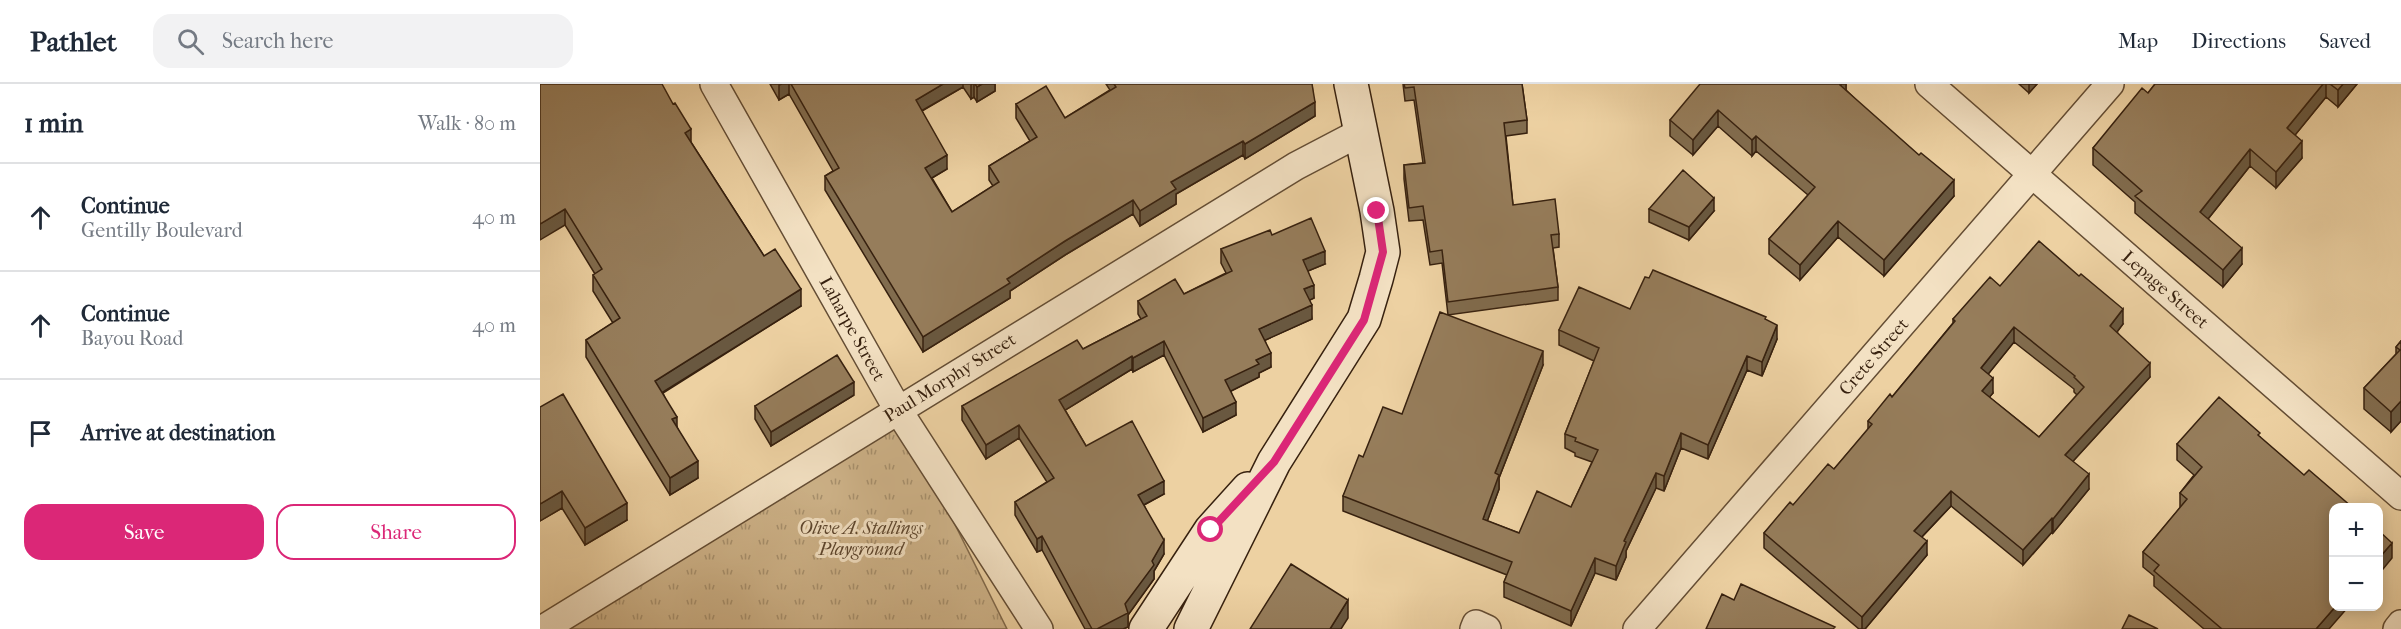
<!DOCTYPE html>
<html lang="en">
<head>
<meta charset="utf-8">
<style>
	body { margin:0; font-family:"IM FELL French Canon",serif; background:#f2f2f3; color:#1f2937 }
	.controls { position:absolute; right:18px; bottom:18px; display:grid; overflow:hidden; border-radius:12px; box-shadow:0 3px 15px #0003 }
	.controls button { width:54px; height:54px; display:grid; place-items:center; padding:0; border:0; border-bottom:2px solid #e0e1e3; background:#fff; color:#1f2937; font:30px sans-serif }
	.stop { position:absolute; width:18px; height:18px; margin:-14px; border:4px solid #db2777; border-radius:50%; background:#fff }
	.stop.end { background:#db2777; border-color:#fff; box-shadow:0 2px 6px #0008 }
	.list { margin:0; padding:0; list-style:none }
	h2 { display:flex; justify-content:space-between; align-items:center; height:78px; margin:0; padding:0 24px; font-size:26px }
	h2 small { font-size:20px; font-weight:400; color:#747a83 }
	.list li { display:grid; grid-template-columns:39px 1fr auto; gap:18px; align-items:center; box-sizing:border-box; height:108px; padding:0 24px; border-top:2px solid #e0e1e3 }
	.list b { display:block; font-size:22px; white-space:nowrap }
	.list p { margin:0; font-size:20px; white-space:nowrap; color:#747a83 }
	.list em { font-size:20px; font-style:normal; color:#747a83 }
	.actions { display:flex; gap:12px; padding:18px 24px }
	.actions a { flex:1; padding:14px 0; border:2px solid #db2777; border-radius:18px; text-align:center; font-size:21px; color:#db2777 }
	.actions .main { background:#db2777; color:#fff }
	.icon { flex:none; width:33px; height:33px; fill:none; stroke:currentColor; stroke-width:2; stroke-linecap:round; stroke-linejoin:round }
	.map { position:relative; flex:none; width:1861px; height:545px; overflow:hidden }
	header { display:flex; align-items:center; gap:36px; box-sizing:border-box; height:84px; padding:0 30px; background:#fff; border-bottom:2px solid #e0e1e3 }
	header strong { font-size:28px }
	nav { display:flex; gap:33px; margin-inline-start:auto; font-size:21px }
	.search { width:420px; height:54px; background:#f2f2f3; display:flex; align-items:center; gap:15px; box-sizing:border-box; padding:0 21px; border-radius:18px; color:#747a83; font-size:22px }
	main { display:flex }
	aside { flex:1; background:#fff }
	.map>svg:first-child { display:block }
</style>
</head>
<body>
<header>
<strong>Pathlet</strong>
<div class="search"><svg class="icon" aria-label="search" viewBox="0 0 24 24"><circle cx="10" cy="10" r="6"/><path d="M15 15l6 6"/></svg>Search here</div>
<nav><a>Map</a><a>Directions</a><a>Saved</a></nav>
</header>
<main>
<aside>
<h2>1 min<small>Walk · 80 m</small></h2>
<ul class="list">
<li><svg class="icon" aria-label="ahead" viewBox="0 0 24 24"><path d="M12 20V5M6 11l6-6 6 6"/></svg><div><b>Continue</b><p>Gentilly Boulevard</p></div><em>40 m</em></li>
<li><svg class="icon" aria-label="ahead" viewBox="0 0 24 24"><path d="M12 20V5M6 11l6-6 6 6"/></svg><div><b>Continue</b><p>Bayou Road</p></div><em>40 m</em></li>
<li><svg class="icon" aria-label="arrive" viewBox="0 0 24 24"><path d="M6 21V4h12l-3 4 3 4H6"/></svg><div><b>Arrive at destination</b></div></li>
</ul>
<div class="actions"><a class="main">Save</a><a>Share</a></div>
</aside>
<div class="map">
<svg width="1861" height="545" viewBox="0 0 1861 545">
	<defs>
		<pattern id="park-tufts" width="24" height="20" patternUnits="userSpaceOnUse" patternTransform="scale(1.5)"><rect width="24" height="20" fill="#ceb389"/><path d="M3 7l-1-3M5 7V3M7 7l1-3M15 17l-1-3M17 17v-4M19 17l1-3" fill="none" stroke="#a8916e"/></pattern>
	</defs>
	<rect width="100%" height="100%" fill="#edd1a2"/>
	<filter id="stains"><feTurbulence type="fractalNoise" baseFrequency=".00333" numOctaves="4"/><feColorMatrix values="0 0 0 0 .2 0 0 0 0 .09 0 0 0 0 .02 0 0 0 .5 -.17"/></filter>
	<radialGradient id="worn" r=".72"><stop offset=".6" stop-color="#630" stop-opacity="0"/><stop offset="1" stop-color="#630" stop-opacity=".3"/></radialGradient>
	<path fill="url(#park-tufts)" stroke="#826a4c" stroke-width="1.5" d="M 358,326 L 467,545 L 3,545 Z"/>
	<g fill="none" stroke-linecap="round" stroke-linejoin="round">
		<g stroke="#644d34" stroke-width="30">
			<path id="minor" d="M 174,0 L 358,326 L 499,545
				M 1389,0 L 1861,412
				M 3,545 L 756,82 L 819,49
				M 934,545 L 936,540 L 947,545
				M 1097,545 L 1570,0
				M 1857,545 L 1861,540"/>
		</g>
		<g stroke="#37210f" stroke-width="36">
			<path id="secondary" d="M 606,545 L 671,446 L 708,405
				M 651,545 L 734,378 L 824,235 L 836,195 L 843,168 L 837,127 L 811,0"/>
		</g>
		<use href="#minor" stroke="#f3e1c3" stroke-width="27"/>
		<use href="#secondary" stroke="#f3e1c3" stroke-width="33"/>
	</g>
	<path fill="#816c4e" stroke="#37210f" stroke-width="1.5" fill-rule="evenodd" d="M 0,0 L 151,58 L 224,172 L 261,222 L 123,309 L 158,394 L 130,411 L 46,273 L 46,256 L 73,239 L 53,207 L 53,191 L 55,190 L 25,141 Z
		M 230,0 L 455,0 L 455,7 L 437,18 L 434,13 L 431,15 L 423,3 L 382,27 L 407,85 L 392,94 L 412,128 L 453,102 L 449,96 L 449,82 L 490,57 L 476,34 L 476,20 L 525,34 L 570,6 L 566,0 L 772,0 L 775,32 L 705,75 L 703,71 L 636,110 L 636,120 L 600,142 L 593,130 L 525,171 L 470,207 L 470,214 L 383,268 L 285,106 L 285,92 L 293,87 L 249,10 L 239,16 Z
		M 863,0 L 982,0 L 987,36 L 987,49 L 966,52 L 973,121 L 1019,150 L 1019,163 L 1013,164 L 1018,203 L 1018,216 L 908,231 L 902,179 L 890,181 L 883,136 L 869,137 L 864,95 L 864,81 L 883,79 L 874,16 L 865,17 Z
		M 1306,0 L 1306,6 L 1414,112 L 1344,192 L 1298,153 L 1260,196 L 1229,170 L 1229,155 L 1268,111 L 1216,67 L 1212,72 L 1178,42 L 1153,71 L 1130,52 L 1130,36 Z
		M 1479,0 L 1497,0 L 1489,9 Z
		M 1615,0 L 1817,0 L 1798,23 L 1786,13 L 1755,51 L 1762,74 L 1736,104 L 1710,82 L 1668,135 L 1702,180 L 1683,203 L 1595,129 L 1595,118 L 1553,81 L 1553,64 L 1608,9 Z
		M 1109,125 L 1174,127 L 1149,156 L 1109,138 Z
		M 732,151 L 785,180 L 768,187 L 774,214 L 769,216 L 772,235 L 725,256 L 731,283 L 719,289 L 719,293 L 691,307 L 696,331 L 663,348 L 624,271 L 593,288 L 592,285 L 525,326 L 546,362 L 624,410 L 604,421 L 624,470 L 614,487 L 614,495 L 588,531 L 588,543 L 583,545 L 545,545 L 502,466 L 497,468 L 475,431 L 475,418 L 507,398 L 479,354 L 446,375 L 422,336 L 422,322 L 543,265 L 601,235 L 598,230 L 598,217 L 644,210 L 686,189 L 681,179 L 681,165 Z
		M 1460,202 L 1583,240 L 1577,248 L 1610,293 L 1533,377 L 1549,405 L 1513,449 L 1512,448 L 1483,481 L 1411,422 L 1382,453 L 1387,471 L 1325,545 L 1319,545 L 1224,464 L 1224,449 L 1253,421 L 1294,385 L 1328,346 L 1328,337 L 1352,313 L 1413,239 L 1413,235 ZM 1474,258 L 1534,305 L 1534,308 L 1537,311 L 1499,353 L 1449,313 L 1453,309 L 1448,290 Z
		M 1090,225 L 1226,236 L 1237,255 L 1222,292 L 1207,286 L 1168,375 L 1141,364 L 1124,407 L 1116,404 L 1086,467 L 1086,473 L 1076,496 L 1055,489 L 1031,542 L 964,513 L 964,498 L 967,491 L 803,427 L 803,412 L 823,373 L 862,330 L 1003,281 L 959,394 L 959,405 L 947,437 L 979,449 L 1031,423 L 1052,378 L 1035,372 L 1035,369 L 1025,364 L 1025,350 L 1054,277 L 1019,261 L 1019,246 Z
		M 1861,257 L 1861,337 L 1851,348 L 1824,325 L 1824,304 L 1856,270 L 1856,263 Z
		M 314,311 L 231,362 L 215,335 L 215,322 Z
		M 0,323 L 87,436 L 45,461 L 22,424 L 0,437 Z
		M 1720,353 L 1789,545 L 1664,545 L 1614,502 L 1614,492 L 1603,483 L 1603,468 L 1640,424 L 1640,409 L 1654,391 L 1637,376 L 1637,360 Z"/>
	<path fill="#695840" stroke="#37210f" stroke-width="1.5" d="M 242,0 L 249,0 L 249,10 L 239,16 L 239,1 Z
		M 403,0 L 423,0 L 423,3 L 376,30 L 376,16 Z
		M 432,0 L 434,0 L 434,13 L 431,15 L 431,1 Z
		M 442,0 L 455,0 L 455,7 L 437,18 L 437,3 Z
		M 1301,0 L 1306,0 L 1306,10 L 1300,16 Z
		M 1489,0 L 1497,0 L 1489,9 Z
		M 1783,0 L 1786,0 L 1786,13 L 1747,61 L 1747,44 Z
		M 1803,0 L 1817,0 L 1798,23 L 1798,6 Z
		M 775,18 L 775,32 L 705,75 L 705,60 Z
		M 1178,26 L 1178,42 L 1153,71 L 1153,56 Z
		M 151,45 L 151,62 L 145,49 Z
		M 1216,52 L 1216,67 L 1212,72 L 1212,56 Z
		M 703,57 L 703,71 L 636,110 L 636,120 L 600,142 L 600,127 L 631,98 Z
		M 1762,57 L 1762,74 L 1736,104 L 1736,88 Z
		M 1710,65 L 1710,82 L 1660,145 L 1660,128 Z
		M 407,71 L 407,85 L 385,98 L 385,84 Z
		M 1414,96 L 1414,112 L 1344,192 L 1344,176 Z
		M 1174,114 L 1174,127 L 1149,156 L 1149,143 Z
		M 593,116 L 593,130 L 525,171 L 470,207 L 470,214 L 383,268 L 383,253 L 467,195 L 525,157 Z
		M 25,125 L 25,141 L 0,156 L 0,140 Z
		M 1298,137 L 1298,153 L 1260,196 L 1260,181 Z
		M 1702,164 L 1702,180 L 1683,203 L 1683,186 Z
		M 785,167 L 785,180 L 763,189 L 763,176 Z
		M 774,201 L 774,214 L 764,219 L 764,205 Z
		M 261,205 L 261,222 L 115,313 L 115,297 Z
		M 772,221 L 772,235 L 719,259 L 719,245 Z
		M 1583,225 L 1583,240 L 1570,257 L 1570,242 Z
		M 1237,241 L 1237,255 L 1222,292 L 1222,278 Z
		M 1474,243 L 1474,258 L 1441,299 L 1441,284 Z
		M 624,257 L 624,271 L 593,288 L 593,274 Z
		M 1003,267 L 1003,281 L 959,394 L 959,405 L 943,449 L 943,435 L 955,389 Z
		M 731,269 L 731,283 L 719,289 L 719,293 L 685,310 L 685,296 L 716,276 Z
		M 592,272 L 592,285 L 519,330 L 519,316 Z
		M 1207,272 L 1207,286 L 1168,375 L 1168,361 Z
		M 1610,279 L 1610,293 L 1525,386 L 1525,371 Z
		M 1453,294 L 1453,309 L 1442,322 L 1442,307 Z
		M 314,298 L 314,311 L 231,362 L 231,348 Z
		M 1861,317 L 1861,337 L 1851,348 L 1851,328 Z
		M 696,318 L 696,331 L 663,348 L 663,334 Z
		M 137,333 L 137,349 L 132,335 Z
		M 479,341 L 479,354 L 446,375 L 446,361 Z
		M 1141,349 L 1141,364 L 1124,407 L 1124,392 Z
		M 158,377 L 158,394 L 130,411 L 130,394 Z
		M 1116,389 L 1116,404 L 1086,467 L 1086,473 L 1076,496 L 1076,482 L 1084,457 Z
		M 1549,390 L 1549,405 L 1513,449 L 1513,435 Z
		M 624,397 L 624,410 L 598,424 L 598,411 Z
		M 22,407 L 22,424 L 0,437 L 0,420 Z
		M 1411,407 L 1411,422 L 1374,461 L 1374,447 Z
		M 87,419 L 87,436 L 45,461 L 45,444 Z
		M 1512,434 L 1512,448 L 1483,481 L 1483,466 Z
		M 502,452 L 502,466 L 497,468 L 497,455 Z
		M 624,456 L 624,470 L 614,487 L 614,495 L 588,531 L 588,543 L 583,545 L 557,545 L 612,477 Z
		M 1387,457 L 1387,471 L 1325,545 L 1322,545 L 1322,533 Z
		M 1852,459 L 1852,474 L 1839,490 L 1839,474 Z
		M 1055,474 L 1055,489 L 1031,542 L 1031,527 Z
		M 808,516 L 808,534 L 801,545 L 790,545 Z
		M 1796,522 L 1809,522 L 1789,545 L 1776,545 Z"/>
	<path fill="#967d5b" stroke="#37210f" stroke-width="1.5" fill-rule="evenodd" d="M 0,0 L 122,0 L 133,20 L 135,19 L 151,45 L 145,49 L 224,172 L 235,165 L 261,205 L 115,297 L 137,333 L 132,335 L 158,377 L 130,394 L 46,256 L 80,234 L 53,191 L 62,185 L 25,125 L 0,140 Z
		M 251,0 L 403,0 L 376,16 L 407,71 L 385,84 L 412,128 L 459,98 L 449,82 L 497,53 L 476,20 L 506,2 L 525,34 L 576,3 L 574,0 L 772,0 L 775,18 L 705,60 L 703,57 L 631,98 L 636,105 L 600,127 L 593,116 L 525,157 L 467,195 L 470,199 L 383,253 L 285,92 L 299,84 Z
		M 435,0 L 442,0 L 437,3 Z
		M 864,0 L 982,0 L 987,36 L 964,39 L 973,121 L 1015,115 L 1019,150 L 1011,151 L 1018,203 L 908,218 L 902,166 L 890,168 L 883,122 L 869,124 L 864,81 L 885,79 L 874,3 L 865,4 Z
		M 1160,0 L 1301,0 L 1300,1 L 1379,71 L 1381,69 L 1414,96 L 1344,176 L 1298,137 L 1260,181 L 1229,155 L 1275,103 L 1216,52 L 1212,56 L 1178,26 L 1153,56 L 1130,36 Z
		M 1615,0 L 1783,0 L 1747,44 L 1762,57 L 1736,88 L 1710,65 L 1660,128 L 1702,164 L 1683,186 L 1595,112 L 1602,107 L 1553,64 L 1602,4 L 1608,9 Z
		M 1790,0 L 1803,0 L 1798,6 Z
		M 1143,86 L 1174,114 L 1149,143 L 1109,125 Z
		M 771,134 L 785,167 L 763,176 L 774,201 L 764,205 L 772,221 L 719,245 L 731,269 L 716,276 L 719,280 L 685,296 L 696,318 L 663,334 L 624,257 L 593,274 L 592,272 L 519,316 L 546,362 L 592,337 L 624,397 L 598,411 L 624,456 L 612,477 L 614,481 L 585,520 L 588,529 L 557,545 L 552,545 L 502,452 L 497,455 L 475,418 L 514,394 L 479,341 L 446,361 L 422,322 L 537,256 L 543,265 L 607,232 L 598,217 L 635,195 L 644,210 L 692,187 L 681,165 L 730,146 L 732,151 Z
		M 1499,157 L 1539,192 L 1541,190 L 1583,225 L 1570,242 L 1610,279 L 1525,371 L 1549,390 L 1513,435 L 1512,434 L 1483,466 L 1411,407 L 1374,447 L 1387,457 L 1322,533 L 1224,449 L 1250,418 L 1253,421 L 1288,380 L 1294,385 L 1332,340 L 1328,337 L 1350,310 L 1352,313 L 1415,237 L 1413,235 L 1450,193 L 1460,202 ZM 1474,243 L 1535,292 L 1534,293 L 1544,303 L 1499,353 L 1442,307 L 1453,294 L 1441,284 Z
		M 1113,186 L 1226,233 L 1225,235 L 1237,241 L 1222,278 L 1207,272 L 1168,361 L 1141,349 L 1124,392 L 1116,389 L 1084,457 L 1086,458 L 1076,482 L 1055,474 L 1031,527 L 964,498 L 972,478 L 803,412 L 819,371 L 823,373 L 843,323 L 862,330 L 900,228 L 1003,267 L 955,389 L 959,391 L 943,435 L 979,449 L 997,407 L 1031,423 L 1058,366 L 1035,357 L 1036,354 L 1025,350 L 1059,264 L 1019,246 L 1039,203 L 1090,225 L 1105,193 L 1109,194 Z
		M 1861,257 L 1861,317 L 1851,328 L 1824,304 L 1860,266 L 1856,263 Z
		M 297,271 L 314,298 L 231,348 L 215,322 Z
		M 23,310 L 87,419 L 45,444 L 22,407 L 0,420 L 0,323 Z
		M 1679,313 L 1720,349 L 1718,351 L 1764,391 L 1769,386 L 1812,423 L 1794,423 L 1794,522 L 1796,522 L 1776,545 L 1682,545 L 1614,487 L 1619,481 L 1603,468 L 1647,415 L 1640,409 L 1662,383 L 1637,360 Z
		M 1839,447 L 1852,459 L 1839,474 Z
		M 751,480 L 808,516 L 790,545 L 710,545 Z
		M 1201,500 L 1295,543 L 1293,545 L 1166,545 L 1182,510 L 1194,516 Z
		M 1589,531 L 1618,545 L 1582,545 Z"/>
	<g fill="none" stroke-linecap="round" stroke-linejoin="round">
		<path stroke="#db2777" stroke-width="8" d="M 671,446 L 734,378 L 824,236 L 843,168 L 837,127"/>
	</g>
	<g text-anchor="middle" dominant-baseline="central" stroke-width="6" stroke-linejoin="round" paint-order="stroke">
		<g font-size="18" fill="#37210f" stroke="#f3e1c3">
			<text transform="translate(1625 206) rotate(41)">Lepage Street</text>
			<text transform="translate(312 245) rotate(61)">Laharpe Street</text>
			<text transform="translate(1334 273) rotate(-49)">Crete Street</text>
			<text transform="translate(410 294) rotate(-32)">Paul Morphy Street</text>
		</g>
		<g font-size="18" font-style="italic" fill="#5d462e" stroke="#f3e1c3">
			<text x="321" y="444">Olive A. Stallings<tspan x="321" dy="21">Playground</tspan></text>
		</g>
	</g>
	<rect width="100%" height="100%" filter="url(#stains)"/>
	<rect width="100%" height="100%" fill="url(#worn)"/>
</svg>
<div class="controls">
<button>+</button>
<button>−</button>
</div>
<div class="stop" style="left:671px;top:446px"></div>
<div class="stop end" style="left:837px;top:127px"></div>
</div>
</main>
</body>
</html>
